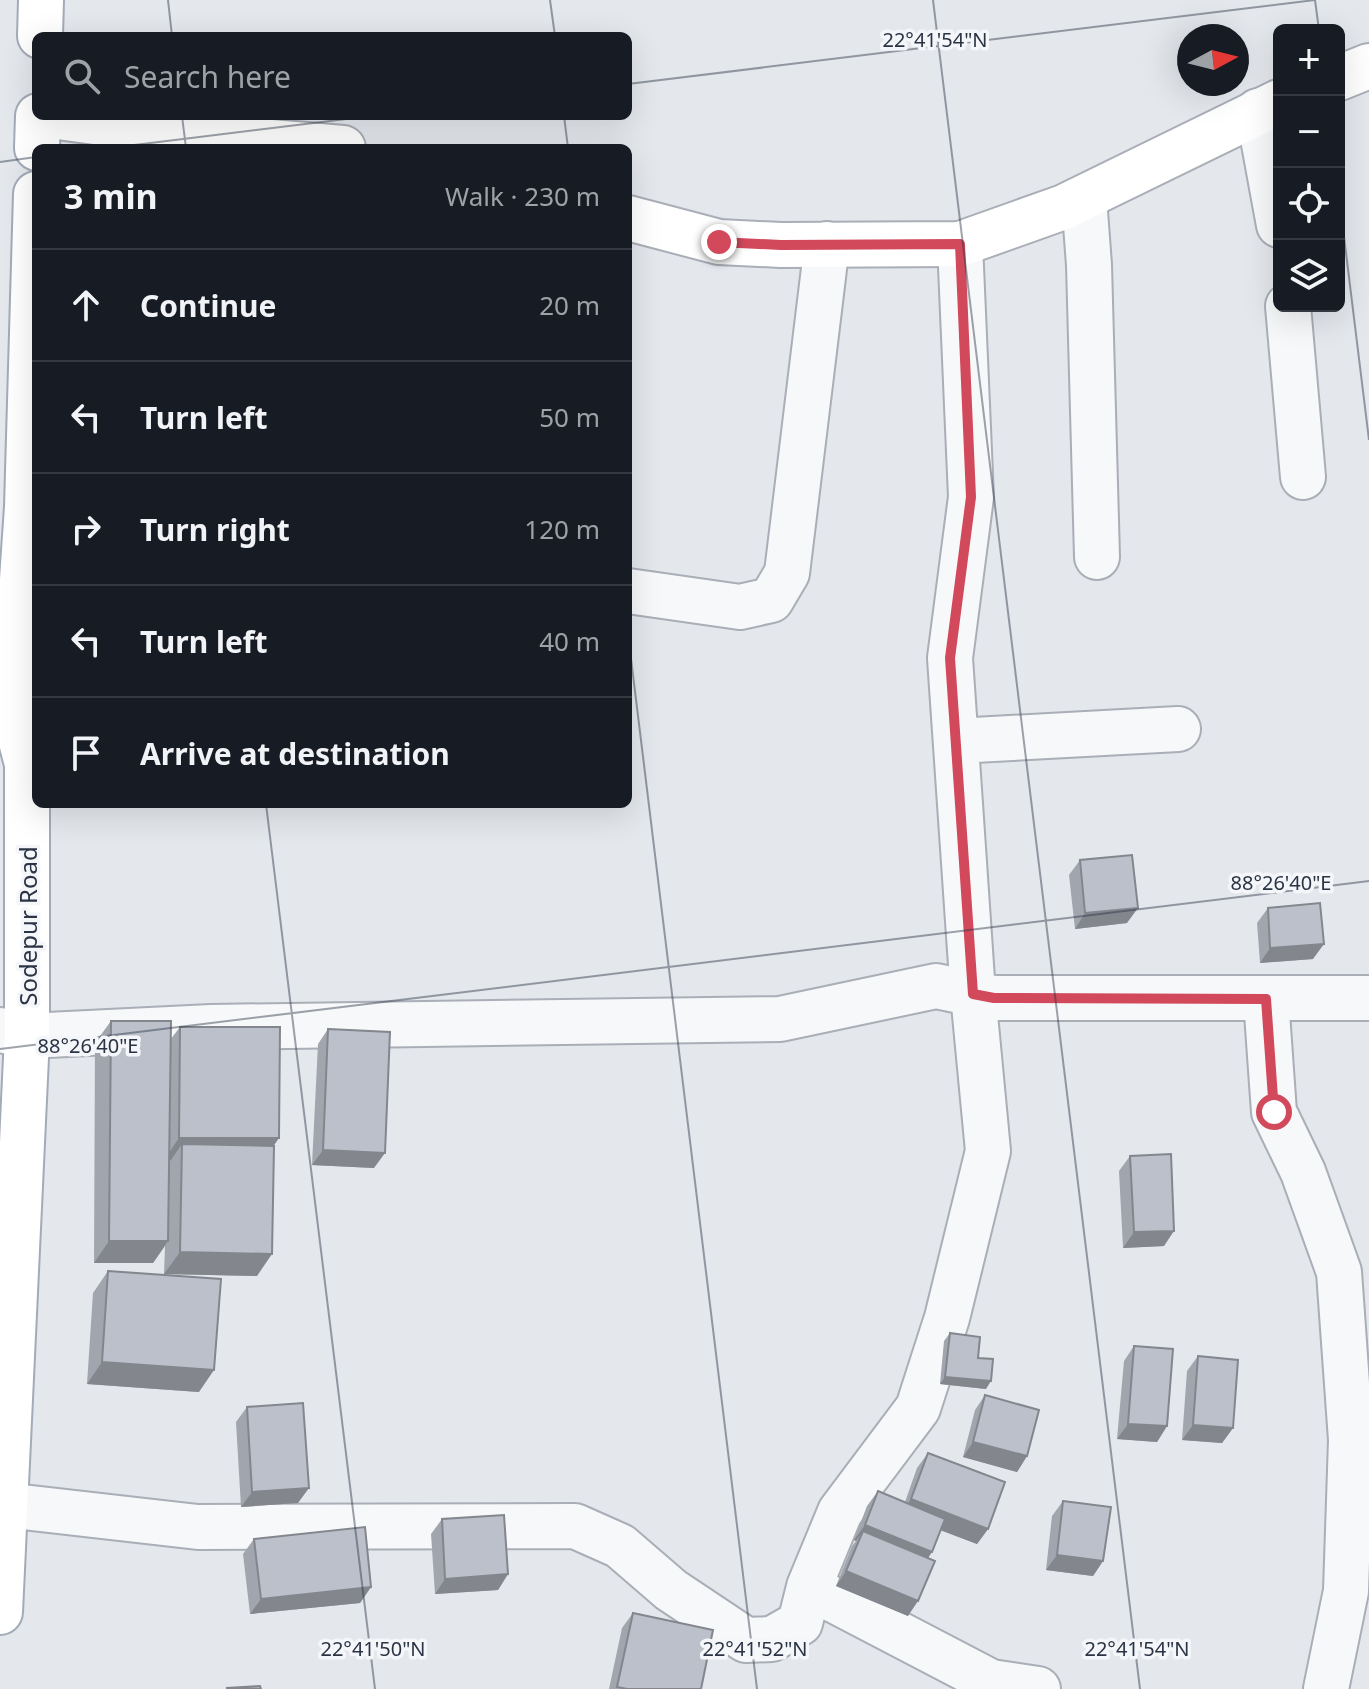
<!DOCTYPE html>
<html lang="en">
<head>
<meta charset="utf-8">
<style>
	body { margin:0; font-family:"Noto Sans",sans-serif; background:#20242c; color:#f1f3f6 }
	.controls { position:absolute; right:24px; top:24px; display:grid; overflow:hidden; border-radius:12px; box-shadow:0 8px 32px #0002 }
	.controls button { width:72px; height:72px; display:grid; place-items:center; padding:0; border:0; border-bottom:2px solid #363941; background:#171b24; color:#f1f3f6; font:40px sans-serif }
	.compass { position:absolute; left:1177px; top:24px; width:72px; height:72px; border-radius:50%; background:#171b24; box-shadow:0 8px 32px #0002; rotate:83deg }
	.stop { position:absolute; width:24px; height:24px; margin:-18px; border:6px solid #d1495b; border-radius:50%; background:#fff }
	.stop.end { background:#d1495b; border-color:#fff; box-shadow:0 2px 8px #0008 }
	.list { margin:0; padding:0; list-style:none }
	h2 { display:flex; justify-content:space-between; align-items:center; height:104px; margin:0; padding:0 32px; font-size:34px }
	h2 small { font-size:26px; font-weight:400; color:#9ea1a6 }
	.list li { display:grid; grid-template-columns:52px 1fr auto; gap:24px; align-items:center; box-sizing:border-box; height:112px; padding:0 32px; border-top:2px solid #363941 }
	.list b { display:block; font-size:30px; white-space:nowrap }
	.list em { font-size:26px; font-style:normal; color:#9ea1a6 }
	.icon { flex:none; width:44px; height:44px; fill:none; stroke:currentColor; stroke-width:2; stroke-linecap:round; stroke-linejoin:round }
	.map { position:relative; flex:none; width:1369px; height:1689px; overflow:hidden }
	.search { position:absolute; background:#171b24; box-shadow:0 8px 32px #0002; left:32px; top:32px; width:600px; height:88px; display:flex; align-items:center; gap:20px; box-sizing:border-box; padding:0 28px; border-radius:12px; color:#9ea1a6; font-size:30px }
	.panel { position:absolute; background:#171b24; box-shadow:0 8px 32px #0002; left:32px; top:144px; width:600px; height:664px; border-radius:12px }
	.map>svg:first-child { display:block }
</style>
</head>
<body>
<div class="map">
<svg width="1369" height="1689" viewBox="0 0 1369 1689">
	<rect width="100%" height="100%" fill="#e4e7ec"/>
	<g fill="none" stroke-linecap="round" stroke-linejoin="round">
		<g stroke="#a9aeb7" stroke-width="48">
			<path id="street" d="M 1258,111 L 1279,225
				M 1084,198 L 1089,265 L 1097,557
				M 1288,306 L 1303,477
				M 628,591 L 740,607 L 771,600 L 787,573 L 827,244
				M 956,741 L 1178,729
				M 1266,999 L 1274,1112 L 1303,1172 L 1339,1272 L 1351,1440 L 1346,1591 L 1326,1689
				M 0,1030 L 27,1036 L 211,1027 L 780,1019 L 936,986 L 994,998 L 1369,998
				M 5,1505 L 198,1527 L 575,1526 L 620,1546 L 671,1590 L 746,1640 L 772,1639 L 800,1623 L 809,1587 L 840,1512 L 918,1408 L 947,1318 L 988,1151 L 973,994 L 950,658 L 971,497 L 960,244
				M 809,1587 L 991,1682 L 1038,1689"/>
		</g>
		<g stroke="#a9aeb7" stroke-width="48">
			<path id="secondary" d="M 1339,78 L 1369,66
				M 51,116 L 189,135 L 343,148
				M 628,218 L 719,242 L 781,245 L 960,244 L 1064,207 L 1279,102"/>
		</g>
		<g stroke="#a3abb8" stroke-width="48">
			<path id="primary" d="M 40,36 L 41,0
				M 37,148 L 38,116
				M 0,1612 L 27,1036 L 27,764 L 13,711 L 27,507 L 36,194"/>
		</g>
		<use href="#street" stroke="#f7f8fa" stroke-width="44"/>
		<use href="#secondary" stroke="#fff" stroke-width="44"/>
		<use href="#primary" stroke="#fff" stroke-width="44"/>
	</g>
	<path fill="#a1a5ae" d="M 1080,860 L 1127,923 L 1075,929 L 1069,875 Z
		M 1268,908 L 1313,959 L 1260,963 L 1257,923 Z
		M 111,1021 L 170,1040 L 180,1027 L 274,1146 L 257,1276 L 164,1274 L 165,1246 L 153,1263 L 94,1263 L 95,1043 Z
		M 328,1029 L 374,1168 L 312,1165 L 318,1044 Z
		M 1130,1156 L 1164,1246 L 1123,1248 L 1119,1171 Z
		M 108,1271 L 199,1392 L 87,1384 L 93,1293 Z
		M 950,1333 L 978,1358 L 986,1389 L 940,1384 L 944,1341 Z
		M 1134,1346 L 1167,1426 L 1157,1442 L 1117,1439 L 1124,1361 Z
		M 1198,1356 L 1233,1428 L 1222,1443 L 1182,1440 L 1187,1371 Z
		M 985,1395 L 1027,1456 L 1017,1472 L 963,1457 L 975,1410 Z
		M 247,1407 L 298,1503 L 241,1507 L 236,1422 Z
		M 928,1453 L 988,1529 L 977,1544 L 941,1530 L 928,1558 L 908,1616 L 836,1586 L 852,1546 L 856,1541 L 854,1540 L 867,1506 L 878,1491 L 905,1502 L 917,1468 Z
		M 1063,1501 L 1103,1561 L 1093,1576 L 1046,1570 L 1052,1516 Z
		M 442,1519 L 508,1574 L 498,1590 L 435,1594 L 431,1534 Z
		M 254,1539 L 371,1587 L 360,1603 L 250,1614 L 243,1554 Z
		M 633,1613 L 701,1689 L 609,1689 L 622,1628 Z"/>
	<path fill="#83868d" d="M 1138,908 L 1127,923 L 1075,929 L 1085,913 Z
		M 1324,944 L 1313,959 L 1260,963 L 1270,948 Z
		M 179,1138 L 279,1138 L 264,1160 L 182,1144 L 171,1160 L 164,1160 Z
		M 323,1150 L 385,1153 L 374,1168 L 312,1165 Z
		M 1174,1231 L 1164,1246 L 1123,1248 L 1134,1232 Z
		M 109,1241 L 168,1241 L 153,1263 L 94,1263 Z
		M 180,1252 L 272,1254 L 257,1276 L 164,1274 Z
		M 102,1362 L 214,1370 L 199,1392 L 87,1384 Z
		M 945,1377 L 991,1381 L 986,1389 L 940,1384 Z
		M 1128,1424 L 1167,1426 L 1157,1442 L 1117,1439 Z
		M 1193,1425 L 1233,1428 L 1222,1443 L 1182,1440 Z
		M 973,1442 L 1027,1456 L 1017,1472 L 963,1457 Z
		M 309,1488 L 298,1503 L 241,1507 L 252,1492 Z
		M 911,1499 L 988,1529 L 977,1544 L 900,1515 Z
		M 865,1525 L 932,1552 L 922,1567 L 863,1531 L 856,1541 L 854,1540 Z
		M 1057,1555 L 1103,1561 L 1093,1576 L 1046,1570 Z
		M 846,1571 L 918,1601 L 908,1616 L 836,1586 Z
		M 508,1574 L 498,1590 L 435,1594 L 445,1579 Z
		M 371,1587 L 360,1603 L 250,1614 L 261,1599 Z"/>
	<path fill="#bbc0ca" stroke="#83868d" stroke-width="2" d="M 1132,855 L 1138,908 L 1085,913 L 1080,860 Z
		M 1320,903 L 1324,944 L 1270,948 L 1268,908 Z
		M 111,1021 L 171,1021 L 168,1241 L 109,1241 Z
		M 180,1027 L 280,1027 L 279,1138 L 179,1138 Z
		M 328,1029 L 390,1032 L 385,1153 L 323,1150 Z
		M 182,1144 L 274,1146 L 272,1254 L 180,1252 Z
		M 1171,1154 L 1174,1231 L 1134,1232 L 1130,1156 Z
		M 108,1271 L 221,1279 L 214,1370 L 102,1362 Z
		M 950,1333 L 980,1337 L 978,1358 L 993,1359 L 991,1381 L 945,1377 Z
		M 1134,1346 L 1173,1349 L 1167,1426 L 1128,1424 Z
		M 1198,1356 L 1238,1360 L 1233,1428 L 1193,1425 Z
		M 985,1395 L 1039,1410 L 1027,1456 L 973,1442 Z
		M 303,1403 L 309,1488 L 252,1492 L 247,1407 Z
		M 928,1453 L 1005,1482 L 988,1529 L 911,1499 Z
		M 878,1491 L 945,1519 L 932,1552 L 865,1525 Z
		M 1063,1501 L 1111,1507 L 1103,1561 L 1057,1555 Z
		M 504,1515 L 508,1574 L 445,1579 L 442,1519 Z
		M 365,1527 L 371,1587 L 261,1599 L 254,1539 Z
		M 863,1531 L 935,1561 L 918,1601 L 846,1571 Z
		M 633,1613 L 713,1630 L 701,1689 L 627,1689 L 617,1687 Z
		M 260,1686 L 261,1689 L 226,1688 Z"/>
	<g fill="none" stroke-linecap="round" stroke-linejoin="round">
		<path stroke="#d1495b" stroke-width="10" d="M 719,242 L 781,245 L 960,244 L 971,497 L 950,658 L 973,994 L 994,998 L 1266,999 L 1274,1112"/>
	</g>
	<path fill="none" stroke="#2b3445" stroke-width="2" stroke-opacity="0.45" d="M 168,0 L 172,36M 550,0 L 555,36M 933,0 L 1140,1689M 1315,0 L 1319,30M 628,84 L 1315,0M 182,116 L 186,148M 564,116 L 568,148M 110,148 L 371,116M 0,162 L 36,157M 1339,196 L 1369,440M 628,634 L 757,1689M 266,804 L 375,1689M 0,1049 L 1369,881"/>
	<g text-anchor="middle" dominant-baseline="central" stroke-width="7" stroke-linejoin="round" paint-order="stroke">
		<g font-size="24" fill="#2b3445" stroke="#f4f6f9">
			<text transform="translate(27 926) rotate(-90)">Sodepur Road</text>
		</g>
	</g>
	<g font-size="20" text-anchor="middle" fill="#2b3445" stroke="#f4f6f9" stroke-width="7" stroke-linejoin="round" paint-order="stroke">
		<text x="935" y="47">22°41'54"N</text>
		<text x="1281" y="890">88°26'40"E</text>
		<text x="88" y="1053">88°26'40"E</text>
		<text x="373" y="1656">22°41'50"N</text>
		<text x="755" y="1656">22°41'52"N</text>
		<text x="1137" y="1656">22°41'54"N</text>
	</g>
</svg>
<div class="controls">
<button>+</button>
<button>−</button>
<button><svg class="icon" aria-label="locate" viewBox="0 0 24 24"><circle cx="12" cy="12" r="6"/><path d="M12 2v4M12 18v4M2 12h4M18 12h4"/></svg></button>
<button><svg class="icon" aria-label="layers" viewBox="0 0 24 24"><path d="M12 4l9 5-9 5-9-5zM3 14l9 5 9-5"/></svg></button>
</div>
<svg class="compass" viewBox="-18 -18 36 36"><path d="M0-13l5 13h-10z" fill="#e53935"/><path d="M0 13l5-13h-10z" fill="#9ea1a6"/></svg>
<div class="stop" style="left:1274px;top:1112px"></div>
<div class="stop end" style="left:719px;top:242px"></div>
<div class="search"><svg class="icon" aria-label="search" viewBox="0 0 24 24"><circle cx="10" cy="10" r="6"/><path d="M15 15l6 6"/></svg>Search here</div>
<section class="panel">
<h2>3 min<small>Walk · 230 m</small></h2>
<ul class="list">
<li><svg class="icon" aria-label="ahead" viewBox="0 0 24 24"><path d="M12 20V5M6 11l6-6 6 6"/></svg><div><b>Continue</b></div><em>20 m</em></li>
<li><svg class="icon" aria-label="left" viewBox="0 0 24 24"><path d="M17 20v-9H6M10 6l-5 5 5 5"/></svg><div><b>Turn left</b></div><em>50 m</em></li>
<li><svg class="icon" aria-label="right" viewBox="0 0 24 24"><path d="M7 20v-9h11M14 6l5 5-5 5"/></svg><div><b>Turn right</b></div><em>120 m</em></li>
<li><svg class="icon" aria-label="left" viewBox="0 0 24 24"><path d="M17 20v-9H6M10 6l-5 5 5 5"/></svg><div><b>Turn left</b></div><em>40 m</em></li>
<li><svg class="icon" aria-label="arrive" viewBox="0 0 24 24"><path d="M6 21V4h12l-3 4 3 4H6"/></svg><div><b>Arrive at destination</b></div></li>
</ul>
</section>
</div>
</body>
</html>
